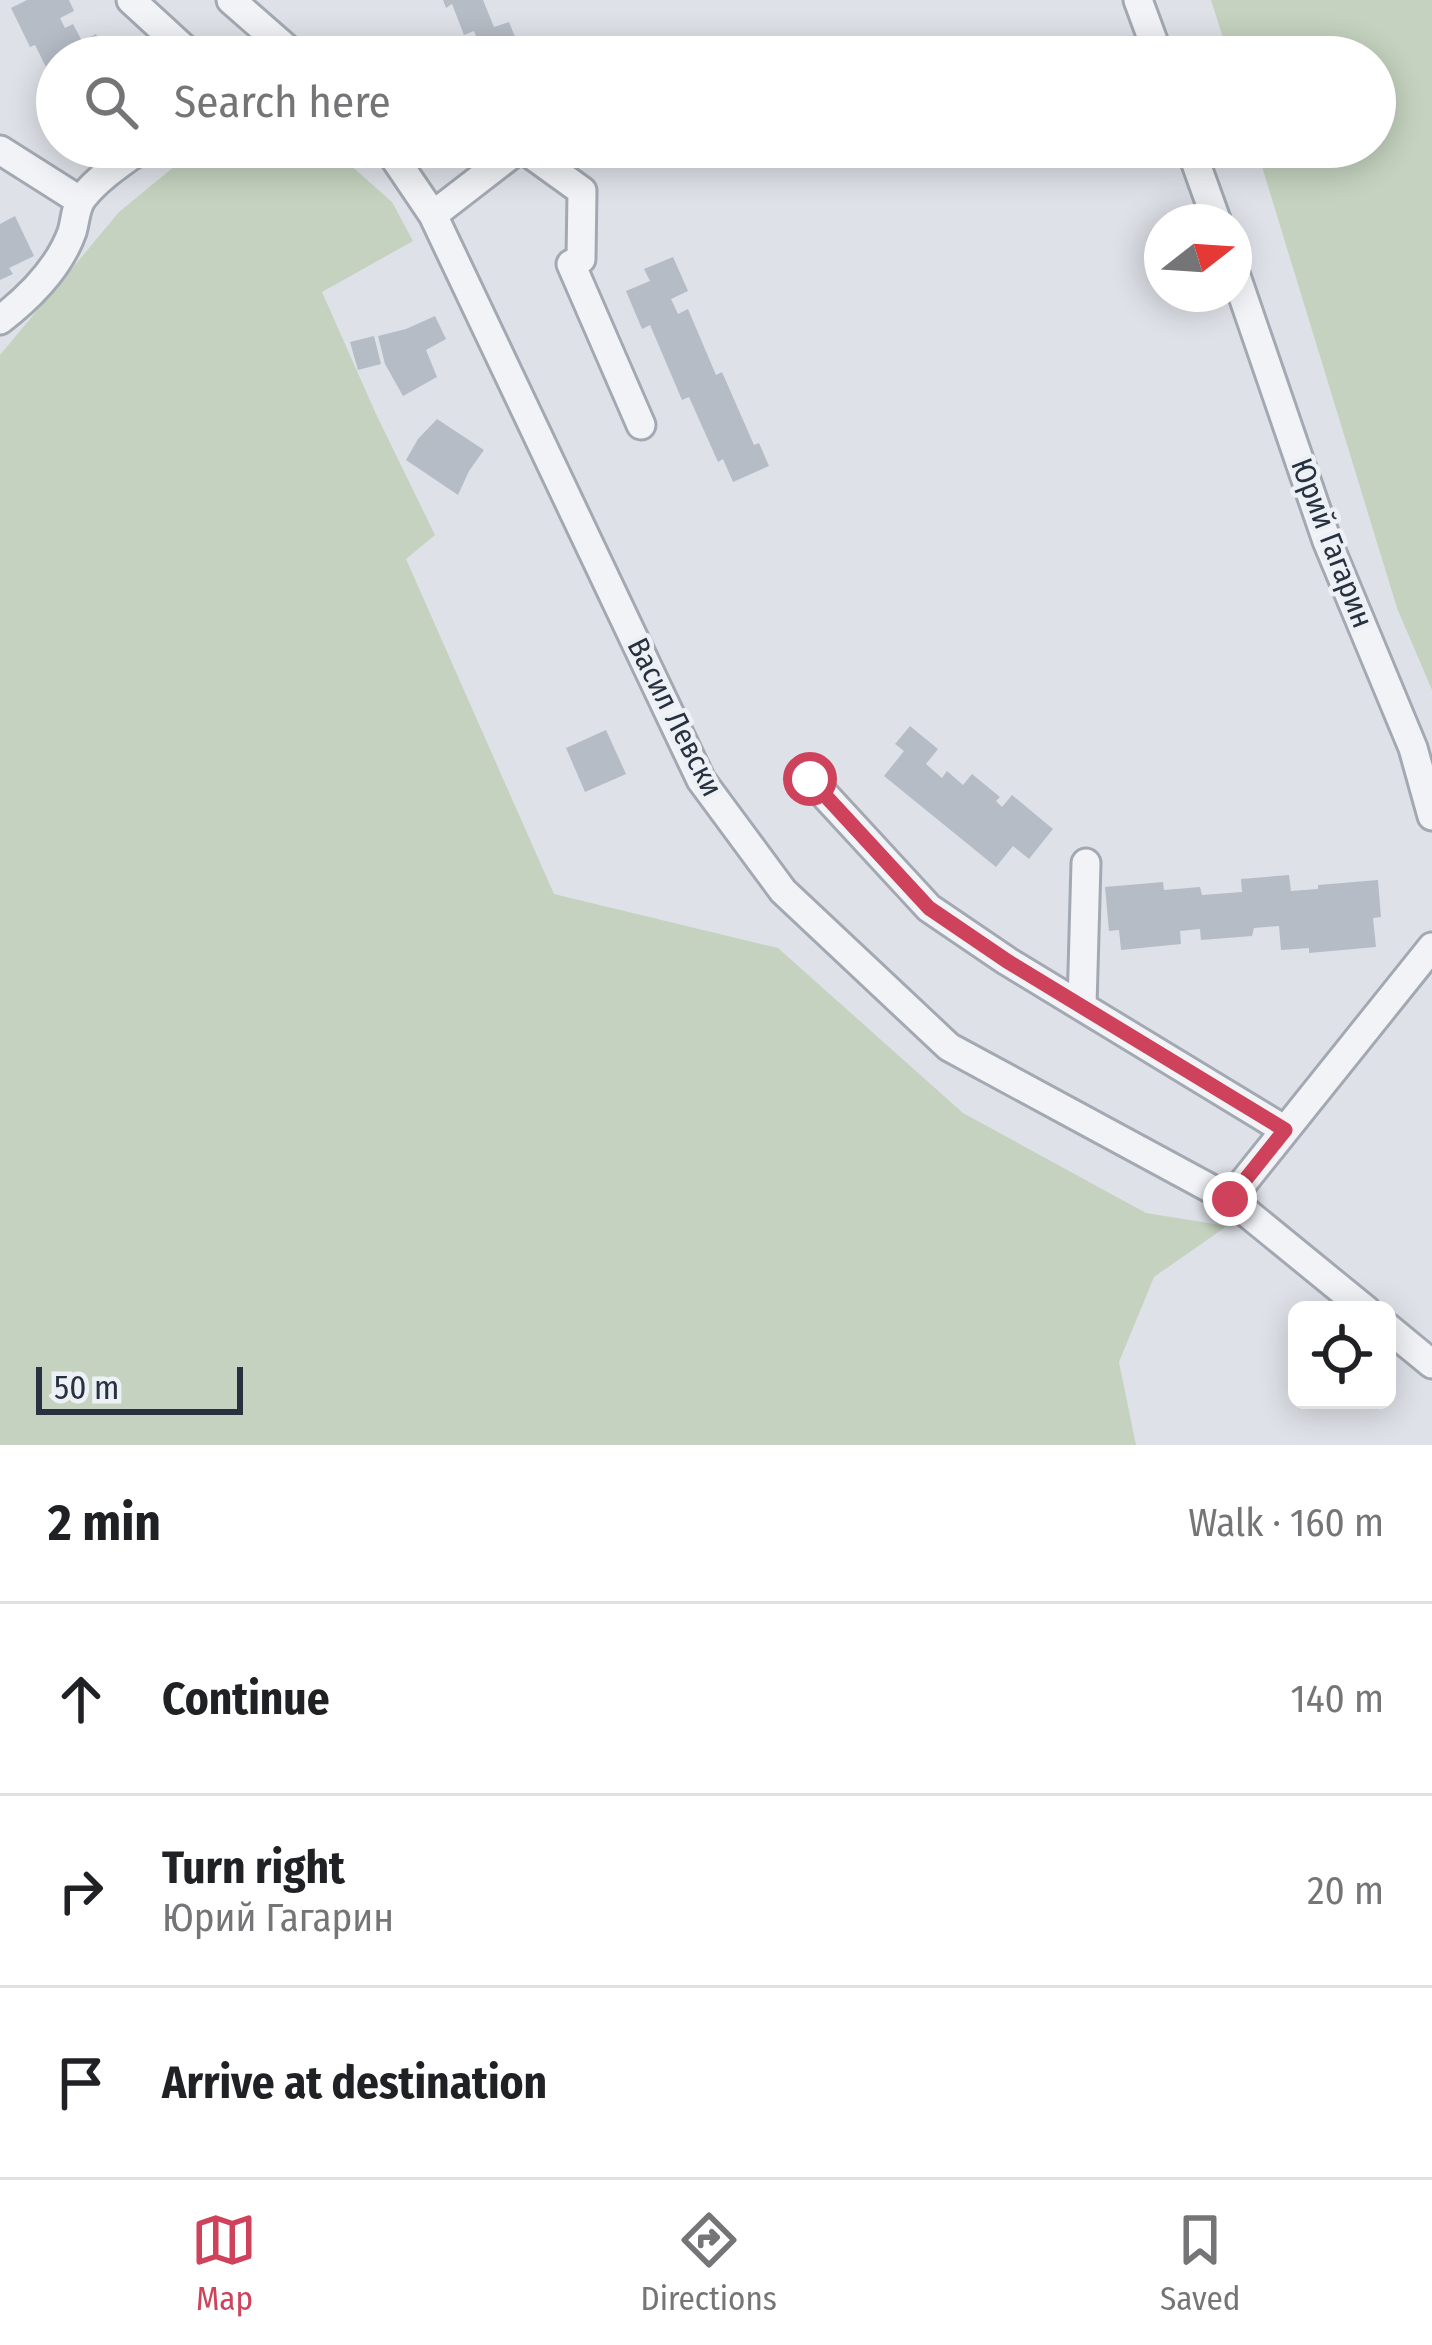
<!DOCTYPE html>
<html lang="en">
<head>
<meta charset="utf-8">
<style>
	body { margin:0; font-family:"Fira Sans Condensed",sans-serif; background:#f2f2f2; color:#202124 }
	.controls { position:absolute; right:36px; bottom:36px; display:grid; overflow:hidden; border-radius:18px; box-shadow:0 6px 30px #0003 }
	.controls button { width:108px; height:108px; display:grid; place-items:center; padding:0; border:0; border-bottom:3px solid #e0e0e0; background:#fff; color:#202124; font:60px sans-serif }
	.compass { position:absolute; left:1144px; top:204px; width:108px; height:108px; border-radius:50%; background:#fff; box-shadow:0 6px 30px #0003; rotate:73deg }
	.scale { position:absolute; left:36px; bottom:30px; width:207px; box-sizing:border-box; padding-left:12px; border:6px solid #27313f; border-top:0; font-size:33px; line-height:42px; white-space:nowrap; color:#27313f; -webkit-text-stroke:9px #edf1f5; paint-order:stroke }
	.stop { position:absolute; width:36px; height:36px; margin:-27px; border:9px solid #ce425b; border-radius:50%; background:#fff }
	.stop.end { background:#ce425b; border-color:#fff; box-shadow:0 3px 12px #0008 }
	.list { margin:0; padding:0; list-style:none }
	h2 { display:flex; justify-content:space-between; align-items:center; height:156px; margin:0; padding:0 48px; font-size:51px }
	h2 small { font-size:39px; font-weight:400; color:#757577 }
	.list li { display:grid; grid-template-columns:78px 1fr auto; gap:36px; align-items:center; box-sizing:border-box; height:192px; padding:0 48px; border-top:3px solid #e0e0e0 }
	.list b { display:block; font-size:45px; white-space:nowrap }
	.list p { margin:0; font-size:39px; white-space:nowrap; color:#757577 }
	.list em { font-size:39px; font-style:normal; color:#757577 }
	.icon { flex:none; width:66px; height:66px; fill:none; stroke:currentColor; stroke-width:2; stroke-linecap:round; stroke-linejoin:round }
	.map { position:relative; flex:none; width:1432px; height:1445px; overflow:hidden }
	.search { position:absolute; background:#fff; box-shadow:0 6px 30px #0003; left:36px; right:36px; top:36px; height:132px; display:flex; align-items:center; gap:30px; box-sizing:border-box; padding:0 42px; border-radius:66px; color:#757577; font-size:45px }
	.sheet { height:732px; background:#fff }
	nav { display:flex; justify-content:space-around; align-items:center; box-sizing:border-box; height:168px; border-top:3px solid #e0e0e0; background:#fff; font-size:33px; color:#757577 }
	nav a { display:grid; justify-items:center; gap:6px }
	nav .on { color:#ce425b }
	.map>svg:first-child { display:block }
</style>
</head>
<body>
<div class="map">
<svg width="1432" height="1445" viewBox="0 0 1432 1445">
	<rect width="100%" height="100%" fill="#dee2e8"/>
	<path fill="#c4d2bf" d="M 1211,0 L 1432,0 L 1432,690 L 1397,608 L 1256,147 L 1375,147 L 1375,57 L 1229,57 Z
		M 198,147 L 330,147 L 392,202 L 413,241 L 322,292 L 376,414 L 435,535 L 406,559 L 554,894 L 778,948 L 963,1113 L 1146,1213 L 1227,1226 L 1154,1277 L 1119,1362 L 1136,1445 L 0,1445 L 0,355 L 119,212 Z"/>
	<path fill="#b5bcc5" d="M 27,0 L 69,0 L 74,11 L 60,18 L 65,28 L 73,24 L 82,41 L 96,34 L 107,57 L 57,57 L 57,64 L 47,69 L 35,45 L 30,47 L 11,8 Z
		M 443,0 L 483,0 L 494,27 L 509,22 L 518,44 L 511,47 L 514,57 L 484,57 L 474,31 L 464,35 L 452,4 L 446,8 Z
		M 15,216 L 34,256 L 9,268 L 13,274 L 0,280 L 0,224 Z
		M 673,257 L 688,291 L 671,299 L 678,314 L 688,309 L 716,375 L 722,372 L 754,445 L 759,443 L 769,466 L 733,482 L 723,459 L 718,462 L 689,397 L 682,400 L 650,325 L 642,329 L 626,291 L 650,281 L 644,269 Z
		M 435,316 L 446,339 L 426,350 L 437,377 L 403,396 L 385,364 L 378,336 L 406,329 Z
		M 374,336 L 381,364 L 358,370 L 350,342 Z
		M 437,419 L 484,450 L 469,471 L 458,495 L 406,460 L 418,439 Z
		M 910,726 L 938,749 L 926,764 L 942,778 L 947,771 L 963,785 L 972,774 L 1000,797 L 996,801 L 1002,807 L 1012,795 L 1053,829 L 1029,859 L 1013,846 L 996,867 L 884,776 L 904,751 L 895,744 Z
		M 606,730 L 626,774 L 585,792 L 566,748 Z
		M 1289,875 L 1291,891 L 1318,889 L 1318,885 L 1378,880 L 1381,917 L 1373,918 L 1376,947 L 1309,953 L 1309,948 L 1281,950 L 1279,926 L 1254,928 L 1252,936 L 1201,940 L 1200,929 L 1180,931 L 1181,944 L 1121,950 L 1119,930 L 1109,931 L 1105,887 L 1163,882 L 1164,890 L 1200,887 L 1202,895 L 1242,892 L 1241,879 Z"/>
	<g fill="none" stroke-linecap="round" stroke-linejoin="round">
		<g stroke="#a3a9b2" stroke-width="33">
			<path id="minor" d="M 131,0 L 193,57
				M 231,0 L 296,57
				M 1138,0 L 1159,57
				M 387,147 L 433,215 L 701,780 L 783,891 L 949,1047 L 1230,1199 L 1366,1310
				M 521,147 L 582,191 L 581,259 L 571,264 L 641,425
				M 1190,147 L 1217,222
				M 0,150 L 79,200
				M 433,215 L 521,147
				M 1234,270 L 1327,541 L 1413,748 L 1432,816
				M 0,320 C 30,297 59,268 72,232 C 76,219 75,206 84,196 C 100,176 123,162 143,147
				M 810,779 L 929,908 L 1007,961 L 1285,1130
				M 1082,1006 L 1086,863
				M 1230,1199 L 1432,947
				M 1387,1327 L 1432,1364"/>
		</g>
		<use href="#minor" stroke="#f1f3f6" stroke-width="27"/>
	</g>
	<g fill="none" stroke-linecap="round" stroke-linejoin="round">
		<path stroke="#ce425b" stroke-width="15" d="M 810,779 L 929,908 L 1007,961 L 1285,1130 L 1230,1199"/>
	</g>
	<g text-anchor="middle" dominant-baseline="central" stroke-width="9" stroke-linejoin="round" paint-order="stroke">
		<g font-size="30" fill="#27313f" stroke="#edf1f5">
			<text transform="translate(1332 543) rotate(69)">Юрий Гагарин</text>
			<text transform="translate(675 717) rotate(63)">Васил Левски</text>
		</g>
	</g>
</svg>
<div class="controls">
<button><svg class="icon" aria-label="locate" viewBox="0 0 24 24"><circle cx="12" cy="12" r="6"/><path d="M12 2v4M12 18v4M2 12h4M18 12h4"/></svg></button>
</div>
<svg class="compass" viewBox="-18 -18 36 36"><path d="M0-13l5 13h-10z" fill="#e53935"/><path d="M0 13l5-13h-10z" fill="#757577"/></svg>
<div class="scale">50 m</div>
<div class="stop" style="left:810px;top:779px"></div>
<div class="stop end" style="left:1230px;top:1199px"></div>
<div class="search"><svg class="icon" aria-label="search" viewBox="0 0 24 24"><circle cx="10" cy="10" r="6"/><path d="M15 15l6 6"/></svg>Search here</div>
</div>
<section class="sheet">
<h2>2 min<small>Walk · 160 m</small></h2>
<ul class="list">
<li><svg class="icon" aria-label="ahead" viewBox="0 0 24 24"><path d="M12 20V5M6 11l6-6 6 6"/></svg><div><b>Continue</b></div><em>140 m</em></li>
<li><svg class="icon" aria-label="right" viewBox="0 0 24 24"><path d="M7 20v-9h11M14 6l5 5-5 5"/></svg><div><b>Turn right</b><p>Юрий Гагарин</p></div><em>20 m</em></li>
<li><svg class="icon" aria-label="arrive" viewBox="0 0 24 24"><path d="M6 21V4h12l-3 4 3 4H6"/></svg><div><b>Arrive at destination</b></div></li>
</ul>
</section>
<nav>
<a class="on"><svg class="icon" aria-label="map" viewBox="0 0 24 24"><path d="M3 6l6-2 6 2 6-2v14l-6 2-6-2-6 2zM9 4v14M15 6v14"/></svg>Map</a>
<a><svg class="icon" aria-label="directions" viewBox="0 0 24 24"><path d="M12 3l9 9-9 9-9-9zM9 14v-3h6M13 9l2 2-2 2"/></svg>Directions</a>
<a><svg class="icon" aria-label="saved" viewBox="0 0 24 24"><path d="M7 4h10v16l-5-4-5 4z"/></svg>Saved</a>
</nav>
</body>
</html>
